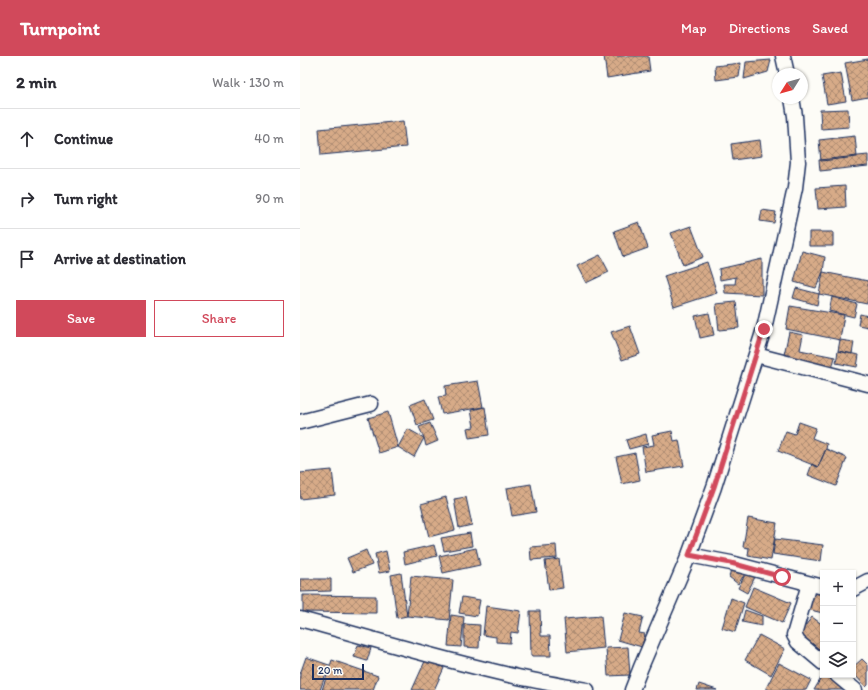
<!DOCTYPE html>
<html lang="en">
<head>
<meta charset="utf-8">
<style>
	body { margin:0; font-family:Itim,sans-serif; background:#f7f7f7; color:#2b2b33 }
	.controls { position:absolute; right:12px; bottom:12px; display:grid; overflow:hidden; border-radius:0px; box-shadow:0 1px 3px #0004 }
	.controls button { width:36px; height:36px; display:grid; place-items:center; padding:0; border:0; border-bottom:1px solid #e1e1e2; background:#fff; color:#2b2b33; font:20px sans-serif }
	.compass { position:absolute; left:472px; top:12px; width:36px; height:36px; border-radius:50%; background:#fff; box-shadow:0 1px 3px #0004; rotate:233deg }
	.scale { position:absolute; left:12px; bottom:10px; width:52px; box-sizing:border-box; padding-left:4px; border:2px solid #1b2f5e; border-top:0; font-size:11px; line-height:14px; white-space:nowrap; color:#1b2f5e; -webkit-text-stroke:3px #fdfcf7; paint-order:stroke }
	.stop { position:absolute; width:12px; height:12px; margin:-9px; border:3px solid #d1495b; border-radius:50%; background:#fff }
	.stop.end { background:#d1495b; border-color:#fff; box-shadow:0 1px 4px #0008 }
	.list { margin:0; padding:0; list-style:none }
	h2 { display:flex; justify-content:space-between; align-items:center; height:52px; margin:0; padding:0 16px; font-size:17px }
	h2 small { font-size:13px; font-weight:400; color:#7c7c81 }
	.list li { display:grid; grid-template-columns:26px 1fr auto; gap:12px; align-items:center; box-sizing:border-box; height:60px; padding:0 16px; border-top:1px solid #e1e1e2 }
	.list b { display:block; font-size:15px; white-space:nowrap }
	.list em { font-size:13px; font-style:normal; color:#7c7c81 }
	.actions { display:flex; gap:8px; padding:12px 16px }
	.actions a { flex:1; padding:9px 0; border:1px solid #d1495b; border-radius:0px; text-align:center; font-size:14px; color:#d1495b }
	.actions .main { background:#d1495b; color:#fff }
	.icon { flex:none; width:22px; height:22px; fill:none; stroke:currentColor; stroke-width:2; stroke-linecap:round; stroke-linejoin:round }
	.map { position:relative; flex:none; width:568px; height:634px; overflow:hidden }
	header { display:flex; align-items:center; gap:24px; box-sizing:border-box; height:56px; padding:0 20px; background:#d1495b; color:#fff }
	header strong { font-size:19px }
	nav { display:flex; gap:22px; margin-inline-start:auto; font-size:14px }
	main { display:flex }
	aside { flex:1; background:#fff }
	.map>svg:first-child { display:block }
</style>
</head>
<body>
<header>
<strong>Turnpoint</strong>
<nav><a>Map</a><a>Directions</a><a>Saved</a></nav>
</header>
<main>
<aside>
<h2>2 min<small>Walk · 130 m</small></h2>
<ul class="list">
<li><svg class="icon" aria-label="ahead" viewBox="0 0 24 24"><path d="M12 20V5M6 11l6-6 6 6"/></svg><div><b>Continue</b></div><em>40 m</em></li>
<li><svg class="icon" aria-label="right" viewBox="0 0 24 24"><path d="M7 20v-9h11M14 6l5 5-5 5"/></svg><div><b>Turn right</b></div><em>90 m</em></li>
<li><svg class="icon" aria-label="arrive" viewBox="0 0 24 24"><path d="M6 21V4h12l-3 4 3 4H6"/></svg><div><b>Arrive at destination</b></div></li>
</ul>
<div class="actions"><a class="main">Save</a><a>Share</a></div>
</aside>
<div class="map">
<svg width="568" height="634" viewBox="0 0 568 634">
	<defs>
		<pattern id="building-cross-hatch" width="8" height="8" patternUnits="userSpaceOnUse"><rect width="8" height="8" fill="#d7ab88"/><path d="M0 0l8 8M0 8l8-8" fill="none" stroke="#ae8c72"/></pattern>
	</defs>
	<rect width="100%" height="100%" fill="#fdfcf7"/>
	<filter id="ink" filterUnits="userSpaceOnUse"><feTurbulence type="fractalNoise" baseFrequency=".025" numOctaves="2"/><feDisplacementMap in="SourceGraphic" scale="8" xChannelSelector="R" yChannelSelector="G"/><feConvolveMatrix kernelMatrix="1 2 1 2 8 2 1 2 1" color-interpolation-filters="sRGB"/></filter>
	<g filter="url(#ink)">
		<path fill="url(#building-cross-hatch)" stroke="#1b2f5e" d="M 304,0 L 348,0 L 350,15 L 307,22 Z
			M 568,3 L 568,41 L 552,44 L 545,7 Z
			M 471,4 L 468,16 L 444,23 L 446,6 Z
			M 441,7 L 439,21 L 416,24 L 415,10 Z
			M 541,17 L 546,45 L 527,48 L 522,20 Z
			M 548,53 L 549,71 L 521,73 L 520,54 Z
			M 103,65 L 106,91 L 21,99 L 19,73 Z
			M 555,80 L 557,101 L 521,105 L 519,84 Z
			M 460,84 L 462,100 L 433,104 L 431,88 Z
			M 568,99 L 568,110 L 520,115 L 519,104 Z
			M 545,130 L 546,151 L 518,153 L 516,132 Z
			M 462,154 L 476,156 L 474,167 L 460,165 Z
			M 339,166 L 348,192 L 323,201 L 314,175 Z
			M 391,170 L 403,201 L 383,209 L 371,177 Z
			M 509,176 L 533,176 L 533,190 L 509,190 Z
			M 502,195 L 525,201 L 523,216 L 516,232 L 494,226 Z
			M 300,199 L 309,216 L 286,227 L 277,210 Z
			M 462,203 L 462,239 L 425,237 L 424,228 L 435,228 L 436,221 L 420,224 L 419,213 Z
			M 407,206 L 417,237 L 374,251 L 364,220 Z
			M 523,216 L 568,225 L 568,242 L 567,248 L 519,238 Z
			M 496,232 L 519,238 L 517,249 L 493,242 Z
			M 532,241 L 557,248 L 554,261 L 529,255 Z
			M 436,246 L 439,272 L 419,274 L 416,248 Z
			M 490,250 L 544,259 L 540,284 L 486,273 Z
			M 409,257 L 414,279 L 400,282 L 395,260 Z
			M 560,258 L 568,260 L 568,271 L 558,269 Z
			M 330,270 L 340,298 L 322,304 L 311,276 Z
			M 489,276 L 503,279 L 500,294 L 535,301 L 532,313 L 483,303 Z
			M 540,284 L 554,286 L 552,298 L 538,295 Z
			M 538,295 L 559,299 L 557,311 L 536,307 Z
			M 178,325 L 183,351 L 142,358 L 138,341 L 146,340 L 145,330 Z
			M 125,343 L 133,364 L 117,369 L 110,349 Z
			M 185,351 L 189,379 L 169,382 L 167,372 L 174,371 L 171,354 Z
			M 88,356 L 98,391 L 79,397 L 68,362 Z
			M 499,366 L 516,372 L 512,382 L 527,388 L 526,393 L 518,411 L 478,395 L 486,375 L 495,378 Z
			M 130,367 L 138,385 L 126,390 L 124,382 L 119,371 Z
			M 108,373 L 124,382 L 114,401 L 98,391 Z
			M 372,375 L 374,385 L 379,384 L 384,410 L 346,416 L 342,391 L 354,389 L 352,379 Z
			M 346,378 L 348,388 L 329,393 L 326,384 Z
			M 526,393 L 547,402 L 536,430 L 508,419 L 512,408 L 518,411 Z
			M 335,397 L 340,424 L 322,428 L 316,401 Z
			M 32,414 L 35,439 L 0,443 L 0,417 Z
			M 231,428 L 236,456 L 212,460 L 207,432 Z
			M 146,441 L 155,474 L 129,481 L 121,448 Z
			M 166,441 L 172,469 L 159,472 L 154,443 Z
			M 448,462 L 477,467 L 471,504 L 448,500 L 449,492 L 443,491 Z
			M 170,477 L 172,490 L 144,495 L 141,482 Z
			M 475,483 L 523,489 L 521,505 L 473,498 Z
			M 134,489 L 137,500 L 105,508 L 103,496 Z
			M 256,489 L 257,502 L 231,504 L 230,491 Z
			M 176,492 L 180,509 L 143,517 L 139,500 Z
			M 66,494 L 72,509 L 53,516 L 47,502 Z
			M 86,495 L 90,515 L 79,517 L 75,498 Z
			M 259,503 L 263,532 L 249,534 L 245,505 Z
			M 431,513 L 445,518 L 438,528 L 429,521 Z
			M 101,517 L 107,560 L 97,562 L 91,519 Z
			M 446,517 L 455,521 L 447,537 L 438,532 Z
			M 111,520 L 153,524 L 149,564 L 107,560 Z
			M 0,523 L 31,523 L 31,535 L 0,536 Z
			M 511,529 L 523,532 L 523,557 L 506,553 Z
			M 453,531 L 491,547 L 482,567 L 445,551 Z
			M 3,539 L 76,540 L 76,557 L 3,556 Z
			M 162,541 L 180,544 L 177,560 L 159,557 Z
			M 431,542 L 444,547 L 435,576 L 422,572 Z
			M 186,550 L 221,555 L 218,577 L 211,576 L 210,587 L 196,586 L 196,581 L 183,579 Z
			M 445,554 L 462,560 L 462,570 L 442,566 Z
			M 230,555 L 240,555 L 241,580 L 250,580 L 251,600 L 231,600 Z
			M 325,557 L 343,561 L 339,577 L 345,578 L 342,591 L 318,584 Z
			M 151,559 L 164,561 L 161,591 L 148,590 Z
			M 301,560 L 304,592 L 267,596 L 264,563 Z
			M 512,561 L 523,569 L 523,599 L 498,579 Z
			M 164,568 L 180,569 L 179,592 L 164,591 Z
			M 459,579 L 485,593 L 471,619 L 445,604 Z
			M 58,589 L 71,592 L 67,605 L 54,601 Z
			M 328,591 L 330,619 L 308,620 L 306,592 Z
			M 6,601 L 29,609 L 20,634 L 0,634 L 0,618 Z
			M 126,603 L 144,612 L 134,634 L 112,634 Z
			M 562,603 L 568,609 L 568,629 L 566,631 L 553,617 L 553,611 Z
			M 32,604 L 78,620 L 73,634 L 22,634 Z
			M 479,607 L 511,624 L 506,634 L 470,634 L 466,632 Z
			M 523,619 L 529,619 L 551,634 L 514,634 Z
			M 399,628 L 417,634 L 397,634 Z"/>
		<g fill="none" stroke-linecap="round" stroke-linejoin="round">
			<g stroke="#1b2f5e" stroke-width="17">
				<path id="street" d="M 483,0 L 487,18
					M 456,299 L 568,328
					M 0,366 L 71,348
					M 389,499 L 431,507 L 523,531
					M 509,528 L 494,579 L 498,586 L 523,607
					M 553,533 L 568,525
					M 0,563 C 73,583 145,605 218,621 C 241,626 264,630 287,634
					M 537,619 L 555,634
					M 332,634 L 341,611 L 389,499 L 414,431 L 464,273 L 495,132 L 498,106 L 495,60 L 492,42"/>
			</g>
			<use href="#street" stroke="#fdfcf7" stroke-width="14"/>
		</g>
	</g>
	<g fill="none" stroke-linecap="round" stroke-linejoin="round" filter="url(#ink)">
		<path stroke="#d1495b" stroke-width="5" d="M 464,273 L 414,431 L 389,499 L 431,507 L 482,521"/>
	</g>
</svg>
<div class="controls">
<button>+</button>
<button>−</button>
<button><svg class="icon" aria-label="layers" viewBox="0 0 24 24"><path d="M12 4l9 5-9 5-9-5zM3 14l9 5 9-5"/></svg></button>
</div>
<svg class="compass" viewBox="-18 -18 36 36"><path d="M0-13l5 13h-10z" fill="#e53935"/><path d="M0 13l5-13h-10z" fill="#7c7c81"/></svg>
<div class="scale">20 m</div>
<div class="stop" style="left:482px;top:521px"></div>
<div class="stop end" style="left:464px;top:273px"></div>
</div>
</main>
</body>
</html>
